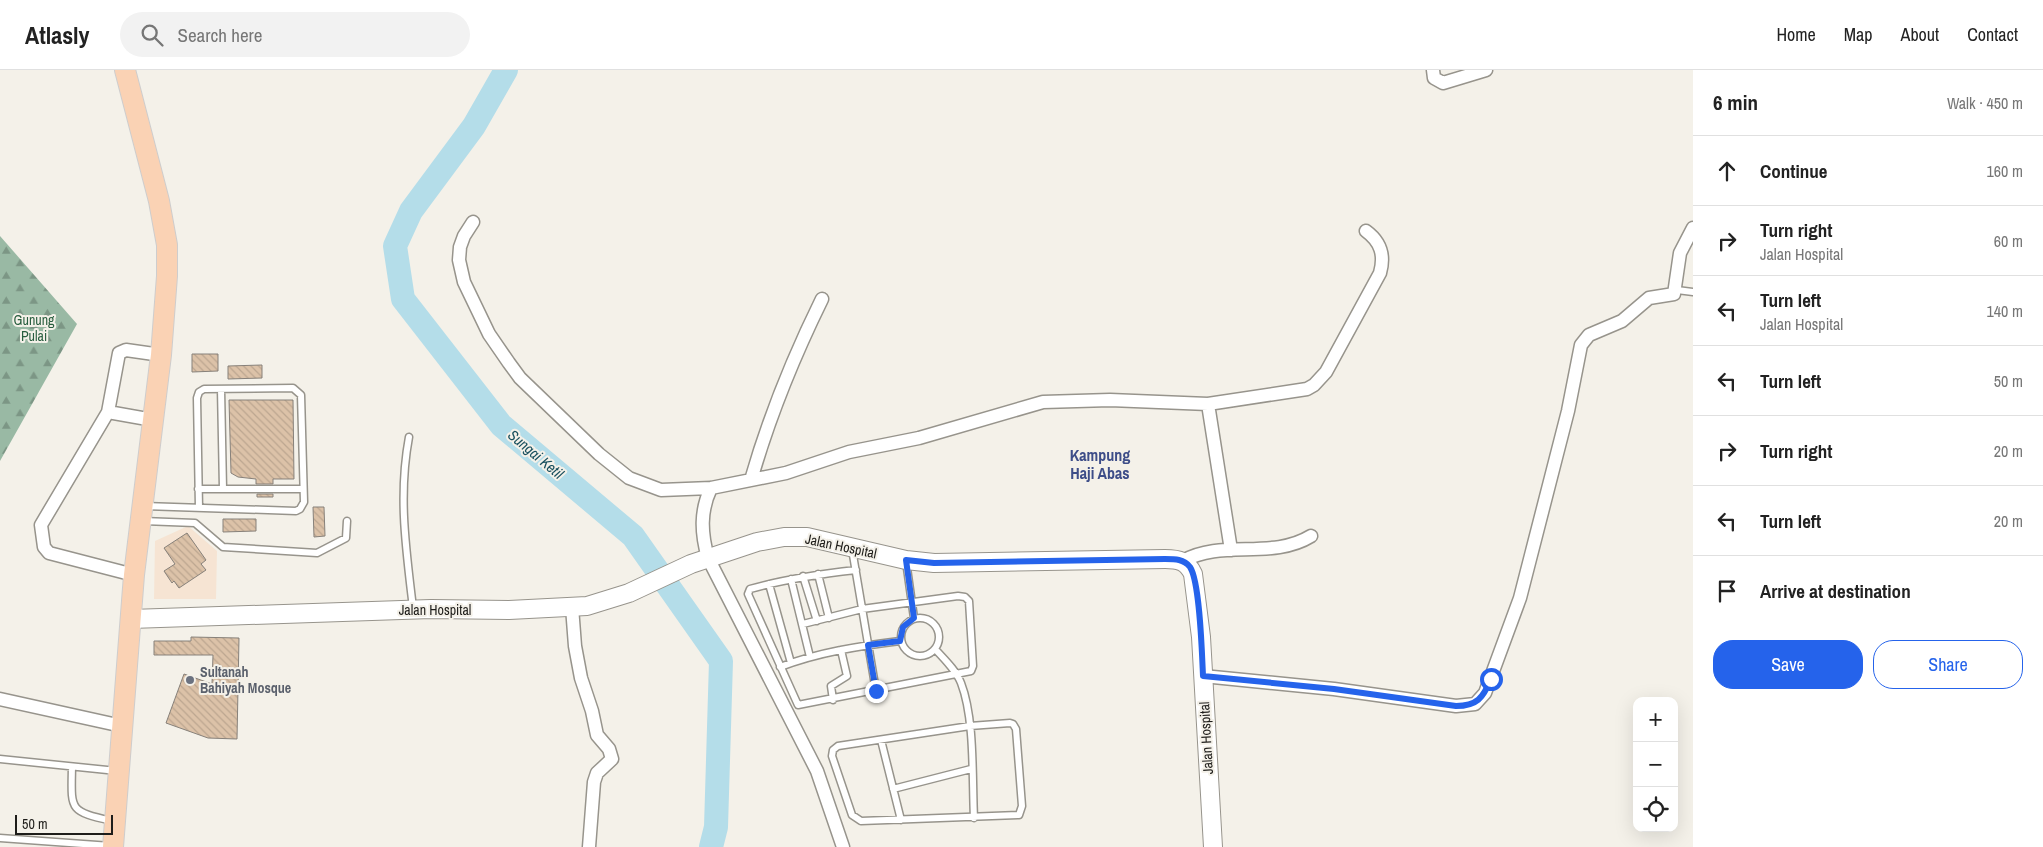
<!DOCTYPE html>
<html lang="en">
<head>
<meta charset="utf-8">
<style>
	body { margin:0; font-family:"Archivo Narrow",sans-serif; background:#f2f2f2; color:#222 }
	.controls { position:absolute; right:15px; bottom:15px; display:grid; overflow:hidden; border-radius:10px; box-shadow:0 5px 20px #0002 }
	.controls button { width:45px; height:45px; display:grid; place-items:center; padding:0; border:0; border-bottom:1px solid #e0e0e0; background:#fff; color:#222; font:25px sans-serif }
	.scale { position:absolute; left:15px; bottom:12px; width:98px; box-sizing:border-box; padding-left:5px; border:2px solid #1e1d1a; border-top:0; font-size:14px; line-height:18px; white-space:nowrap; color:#1e1d1a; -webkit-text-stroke:4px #f4f1e9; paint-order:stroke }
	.stop { position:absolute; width:15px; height:15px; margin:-11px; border:4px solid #2563eb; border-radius:50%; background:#fff }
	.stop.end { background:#2563eb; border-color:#fff; box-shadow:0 1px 5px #0008 }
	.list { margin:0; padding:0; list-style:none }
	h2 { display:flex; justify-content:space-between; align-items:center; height:65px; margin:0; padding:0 20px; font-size:21px }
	h2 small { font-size:16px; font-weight:400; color:#767676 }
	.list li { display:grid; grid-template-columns:32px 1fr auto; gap:15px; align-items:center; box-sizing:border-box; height:70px; padding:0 20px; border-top:1px solid #e0e0e0 }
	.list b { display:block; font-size:19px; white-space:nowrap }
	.list p { margin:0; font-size:16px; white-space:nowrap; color:#767676 }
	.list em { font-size:16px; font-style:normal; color:#767676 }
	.actions { display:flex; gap:10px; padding:15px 20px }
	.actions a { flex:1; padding:11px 0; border:1px solid #2563eb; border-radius:20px; text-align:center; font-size:18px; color:#2563eb }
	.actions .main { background:#2563eb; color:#fff }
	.icon { flex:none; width:28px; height:28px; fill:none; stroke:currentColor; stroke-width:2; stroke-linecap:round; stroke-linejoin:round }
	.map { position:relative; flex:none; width:1693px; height:777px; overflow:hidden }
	header { display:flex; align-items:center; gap:30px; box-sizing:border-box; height:70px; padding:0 25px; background:#fff; border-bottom:1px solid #e0e0e0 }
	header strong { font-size:24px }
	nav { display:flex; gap:28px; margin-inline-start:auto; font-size:18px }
	.search { width:350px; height:45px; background:#f2f2f2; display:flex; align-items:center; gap:12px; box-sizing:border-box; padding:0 18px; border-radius:28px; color:#767676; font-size:19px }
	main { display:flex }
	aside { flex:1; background:#fff }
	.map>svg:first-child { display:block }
</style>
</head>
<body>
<header>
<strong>Atlasly</strong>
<div class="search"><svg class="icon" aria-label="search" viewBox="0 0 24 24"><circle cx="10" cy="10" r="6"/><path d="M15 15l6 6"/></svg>Search here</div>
<nav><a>Home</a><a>Map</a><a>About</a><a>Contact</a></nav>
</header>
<main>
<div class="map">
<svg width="1693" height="777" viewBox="0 0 1693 777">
	<defs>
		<pattern id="forest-firs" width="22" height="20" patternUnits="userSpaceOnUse" patternTransform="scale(1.25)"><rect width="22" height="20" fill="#99b9a4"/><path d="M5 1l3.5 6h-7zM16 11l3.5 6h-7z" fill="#7c9685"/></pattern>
		<pattern id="building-back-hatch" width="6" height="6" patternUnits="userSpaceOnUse" patternTransform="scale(1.25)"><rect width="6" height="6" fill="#dcc2a8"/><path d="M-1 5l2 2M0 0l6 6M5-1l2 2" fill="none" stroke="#bca690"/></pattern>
	</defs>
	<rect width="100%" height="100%" fill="#f4f1e9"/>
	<path fill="#f6e4d3" d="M 188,456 L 217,481 L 216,529 L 154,529 L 155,471 Z"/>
	<path fill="url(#forest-firs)" d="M 0,166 L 77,254 L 0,391 Z"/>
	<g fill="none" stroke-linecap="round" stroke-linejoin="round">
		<path stroke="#b4dde9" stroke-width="24" d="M 506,0 L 474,56 L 411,141 L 395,176 L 403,229 L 501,355 L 633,466 L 721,591 L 716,757 L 711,777"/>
	</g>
	<path fill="url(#building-back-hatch)" stroke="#87817a" d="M 192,284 L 218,284 L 218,301 L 192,302 Z
		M 262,295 L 262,308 L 228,309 L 228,296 Z
		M 229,330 L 293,330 L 294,409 L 273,409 L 273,414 L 256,414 L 256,409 L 238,407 L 231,403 Z
		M 257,424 L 273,424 L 273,427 L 257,427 Z
		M 313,437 L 324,437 L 325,466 L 314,467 Z
		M 223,449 L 256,449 L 256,461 L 223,462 Z
		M 187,463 L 206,490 L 201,494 L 206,500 L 179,518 L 174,511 L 172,513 L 164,501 L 175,494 L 164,478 Z
		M 191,567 L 239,568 L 237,669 L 208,668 L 166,653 L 184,604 L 212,614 L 213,585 L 154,585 L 154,571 L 191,571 Z"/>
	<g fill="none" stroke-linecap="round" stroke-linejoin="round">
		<g stroke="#97948c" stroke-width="9">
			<path id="service" d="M 1677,220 L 1693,222
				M 221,319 L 223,419
				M 409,367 C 398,426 406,479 413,538
				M 198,419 L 303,419
				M 144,436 L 296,441 L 300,439 L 304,432 L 301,325 L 293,318 L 204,319 L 199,322 L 197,328 L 199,438
				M 143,451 L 195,453 L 223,477 L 317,483 L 346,468 L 347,451
				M 852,479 L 876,621
				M 906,491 L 914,548
				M 818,504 L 829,548
				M 803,506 L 817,551
				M 791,509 L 810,587
				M 769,514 L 791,593
				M901 567a19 19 0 1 1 38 0a19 19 0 1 1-38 0Z
				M 803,554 L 862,539 L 958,526 L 965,527 L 969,531 L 973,596 L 971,601 L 798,635 L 748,524 L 750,519 C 785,509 820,504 856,500
				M 935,579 C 944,589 956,600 961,613 C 975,649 972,708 974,748
				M 780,597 C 819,582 860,576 900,571
				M 833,630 L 831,616 L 847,606 L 841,580
				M 1010,653 L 1013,654 L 1016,659 L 1022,736 L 1019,745 L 861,751 L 852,745 L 832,686 L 833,680 L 838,676 L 970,656 Z
				M 881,670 L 901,750
				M 0,689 L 117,701
				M 72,697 C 71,741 69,741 112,751
				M 893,719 L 971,699
				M 0,768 L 111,776"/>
		</g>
		<g stroke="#97948c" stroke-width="15">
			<path id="minor" d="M 1433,0 L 1434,8 L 1443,13 L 1486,0
				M 473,152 L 464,166 L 460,177 L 459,190 L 464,212 L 489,264 L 509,293 L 520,308 L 599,384 L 629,408 L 661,420 L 711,418 L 786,403 L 849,382 L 919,368 L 1043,332 L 1110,330 L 1208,334 L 1307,319 L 1314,315 L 1326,302 L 1380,203 C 1385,185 1381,172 1366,161
				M 1208,334 L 1231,480
				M 108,342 L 119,283 L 126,280 L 161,285
				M 751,410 C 769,347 793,288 822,229
				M 711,418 C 700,441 701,463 708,488 L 817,701 L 843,777
				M 1183,491 C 1222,469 1272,490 1311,466
				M 134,505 L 49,483 L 44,477 L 41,455 L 108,342 L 153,350
				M 572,537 L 575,576 L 581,608 L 592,641 L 597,665 L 609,679 L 612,689 L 597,703 L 594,712 L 589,777
				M 1203,606 L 1334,619 L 1456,636 L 1475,634 L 1485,623 L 1520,528 L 1568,341 L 1581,275 L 1589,265 L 1622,251 L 1649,228 L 1674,224 L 1680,183 L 1693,158
				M 0,629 L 122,656"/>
		</g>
		<g stroke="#97948c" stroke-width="20">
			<path id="secondary" d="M 131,549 L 431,539 L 509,540 L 587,536 L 629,523 L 691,494 L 757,472 L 784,467 L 807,467 L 906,490 L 934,493 L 1165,489 C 1179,489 1187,491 1193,504 L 1201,567 L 1213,777"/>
		</g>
		<g stroke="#cecdcd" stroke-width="22">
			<path id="primary" d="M 113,777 L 134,505 L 161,285 L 167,206 L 167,175 L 159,131 L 125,0"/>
		</g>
		<use href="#service" stroke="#fff" stroke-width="6"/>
		<use href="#minor" stroke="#fff" stroke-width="12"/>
		<use href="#secondary" stroke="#fff" stroke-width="18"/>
		<use href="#primary" stroke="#fad2b4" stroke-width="20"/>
	</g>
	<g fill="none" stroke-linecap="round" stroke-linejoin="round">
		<path stroke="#2563eb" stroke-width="6" d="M 876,621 L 868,575 L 900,571 L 903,557 L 914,548 L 906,490 L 934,493 L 1165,489 C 1175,489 1184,489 1190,497 C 1200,512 1202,585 1203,606 L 1334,619 L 1456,636 C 1477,636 1483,628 1491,609"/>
	</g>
	<circle fill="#6b7280" stroke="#f4f1e9" stroke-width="2" cx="190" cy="610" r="5"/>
	<g text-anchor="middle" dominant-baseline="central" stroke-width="4" stroke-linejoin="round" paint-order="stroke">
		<g font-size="14" fill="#295e3f" stroke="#f4f1e9">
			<text x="34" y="250">Gunung<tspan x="34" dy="16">Pulai</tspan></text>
		</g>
		<g font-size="14" fill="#1e1d1a" stroke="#f4f1e9">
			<text transform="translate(841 476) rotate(12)">Jalan Hospital</text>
			<text x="435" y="540">Jalan Hospital</text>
			<text transform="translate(1206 668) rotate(-93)">Jalan Hospital</text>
		</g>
		<g font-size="14" font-weight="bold" fill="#5b616d" stroke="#f4f1e9" text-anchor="start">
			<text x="200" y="602">Sultanah<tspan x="200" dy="16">Bahiyah Mosque</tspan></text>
		</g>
		<g font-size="15" font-style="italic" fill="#19505e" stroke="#f4f1e9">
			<text transform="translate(536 384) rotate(40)">Sungai Ketil</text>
		</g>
		<g font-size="16" font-weight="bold" fill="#3d4d88" stroke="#f4f1e9">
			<text x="1100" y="385">Kampung<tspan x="1100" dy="18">Haji Abas</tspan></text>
		</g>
	</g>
</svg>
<div class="controls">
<button>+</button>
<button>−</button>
<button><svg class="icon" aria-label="locate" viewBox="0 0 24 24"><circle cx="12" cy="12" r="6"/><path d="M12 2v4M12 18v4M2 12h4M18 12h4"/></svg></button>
</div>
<div class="scale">50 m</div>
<div class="stop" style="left:1491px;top:609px"></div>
<div class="stop end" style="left:876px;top:621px"></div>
</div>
<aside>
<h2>6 min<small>Walk · 450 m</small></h2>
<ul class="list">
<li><svg class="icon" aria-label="ahead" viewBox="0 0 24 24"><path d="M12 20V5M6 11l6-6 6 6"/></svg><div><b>Continue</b></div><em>160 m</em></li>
<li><svg class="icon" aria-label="right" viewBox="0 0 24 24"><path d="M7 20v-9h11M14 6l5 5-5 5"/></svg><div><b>Turn right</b><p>Jalan Hospital</p></div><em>60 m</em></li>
<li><svg class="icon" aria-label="left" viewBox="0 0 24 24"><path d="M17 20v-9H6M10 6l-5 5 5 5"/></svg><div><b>Turn left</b><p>Jalan Hospital</p></div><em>140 m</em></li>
<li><svg class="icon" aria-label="left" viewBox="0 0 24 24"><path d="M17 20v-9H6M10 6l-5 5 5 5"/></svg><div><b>Turn left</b></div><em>50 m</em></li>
<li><svg class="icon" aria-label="right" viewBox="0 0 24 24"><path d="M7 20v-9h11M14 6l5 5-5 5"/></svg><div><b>Turn right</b></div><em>20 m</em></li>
<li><svg class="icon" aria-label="left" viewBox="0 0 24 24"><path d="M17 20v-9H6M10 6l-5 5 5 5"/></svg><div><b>Turn left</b></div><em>20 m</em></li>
<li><svg class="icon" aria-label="arrive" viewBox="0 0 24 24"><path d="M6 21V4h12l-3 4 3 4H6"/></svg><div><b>Arrive at destination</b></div></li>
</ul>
<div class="actions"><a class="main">Save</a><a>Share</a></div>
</aside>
</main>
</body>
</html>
